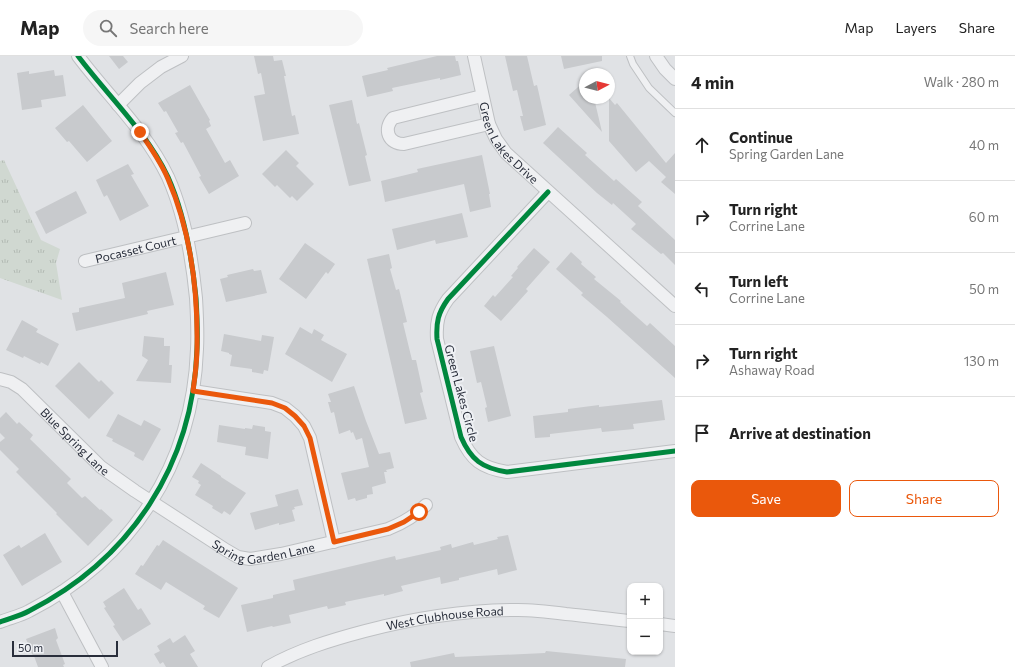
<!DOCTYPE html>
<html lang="en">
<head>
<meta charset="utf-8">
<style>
	body { margin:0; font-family:Commissioner,sans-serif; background:#f6f6f6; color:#222 }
	.controls { position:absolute; right:12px; bottom:12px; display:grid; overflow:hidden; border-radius:8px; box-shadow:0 1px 3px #0004 }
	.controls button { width:36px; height:36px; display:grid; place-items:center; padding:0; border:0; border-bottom:1px solid #e0e0e0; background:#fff; color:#222; font:20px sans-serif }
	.compass { position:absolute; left:579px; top:12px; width:36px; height:36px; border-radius:50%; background:#fff; box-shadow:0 1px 3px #0004; rotate:83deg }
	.scale { position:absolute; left:12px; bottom:10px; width:106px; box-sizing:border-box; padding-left:4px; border:2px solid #292e3b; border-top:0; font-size:11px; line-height:14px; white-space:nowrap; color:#292e3b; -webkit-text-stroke:3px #eef0f4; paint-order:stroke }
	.stop { position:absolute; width:12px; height:12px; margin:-9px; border:3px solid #ea580c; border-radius:50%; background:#fff }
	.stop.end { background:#ea580c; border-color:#fff; box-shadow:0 1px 4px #0008 }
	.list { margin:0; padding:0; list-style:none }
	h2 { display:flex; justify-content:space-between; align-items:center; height:52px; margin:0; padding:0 16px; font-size:17px }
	h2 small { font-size:13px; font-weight:400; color:#767676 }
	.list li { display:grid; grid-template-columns:26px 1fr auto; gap:12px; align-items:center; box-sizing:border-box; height:72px; padding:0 16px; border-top:1px solid #e0e0e0 }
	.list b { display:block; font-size:15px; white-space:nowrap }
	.list p { margin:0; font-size:13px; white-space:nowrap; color:#767676 }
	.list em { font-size:13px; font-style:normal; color:#767676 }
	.actions { display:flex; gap:8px; padding:12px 16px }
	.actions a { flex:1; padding:9px 0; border:1px solid #ea580c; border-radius:8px; text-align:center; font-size:14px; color:#ea580c }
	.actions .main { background:#ea580c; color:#fff }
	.icon { flex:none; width:22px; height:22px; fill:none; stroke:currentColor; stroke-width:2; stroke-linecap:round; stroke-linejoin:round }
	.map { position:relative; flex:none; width:675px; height:611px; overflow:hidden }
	header { display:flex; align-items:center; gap:24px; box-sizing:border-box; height:56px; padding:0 20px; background:#fff; border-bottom:1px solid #e0e0e0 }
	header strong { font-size:19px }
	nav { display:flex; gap:22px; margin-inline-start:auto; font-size:14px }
	.search { width:280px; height:36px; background:#f6f6f6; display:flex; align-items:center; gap:10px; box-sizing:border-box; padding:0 14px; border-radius:22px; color:#767676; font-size:15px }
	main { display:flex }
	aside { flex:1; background:#fff }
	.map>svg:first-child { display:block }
</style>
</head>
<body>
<header>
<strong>Map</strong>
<div class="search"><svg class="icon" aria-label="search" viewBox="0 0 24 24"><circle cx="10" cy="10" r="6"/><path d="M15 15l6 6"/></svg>Search here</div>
<nav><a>Map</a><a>Layers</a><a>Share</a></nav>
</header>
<main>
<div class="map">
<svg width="675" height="611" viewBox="0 0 675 611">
	<defs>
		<pattern id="park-tufts" width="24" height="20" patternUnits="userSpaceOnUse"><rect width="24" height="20" fill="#d0d8d1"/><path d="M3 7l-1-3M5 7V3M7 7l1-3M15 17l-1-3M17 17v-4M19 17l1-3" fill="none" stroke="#b3bab4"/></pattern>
	</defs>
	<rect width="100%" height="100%" fill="#e0e2e5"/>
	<path fill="url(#park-tufts)" d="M 4,104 L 41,184 L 60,193 L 56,207 L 62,244 L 0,222 L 0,105 Z"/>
	<path fill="#c8cacd" d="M 109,0 L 123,0 L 128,6 L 119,13 Z
		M 254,0 L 273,0 L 274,5 L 282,4 L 286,20 L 284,20 L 292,60 L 295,59 L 299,78 L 263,85 L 254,40 L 265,38 L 261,17 L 258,18 Z
		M 437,0 L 455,0 L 456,5 L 458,5 L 461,19 L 440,24 L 440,22 L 392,32 L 393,35 L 367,41 L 362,20 L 388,14 L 387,12 Z
		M 505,0 L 527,0 L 534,30 L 537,29 L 546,69 L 524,75 L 520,60 L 523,60 L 517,34 L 513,35 Z
		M 561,0 L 602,0 L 602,5 L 564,13 Z
		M 54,14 L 55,20 L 63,19 L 66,40 L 41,44 L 42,51 L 22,54 L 17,17 L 29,15 L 29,18 Z
		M 585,25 L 585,42 L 594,42 L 602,76 L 569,39 Z
		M 190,29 L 210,64 L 209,65 L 211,70 L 206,73 L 225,107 L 230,104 L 239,120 L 209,138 L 199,121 L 201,120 L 183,86 L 181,87 L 175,77 L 178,76 L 166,55 L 164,56 L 158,47 Z
		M 609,42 L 615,49 L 617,47 L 666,107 L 675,97 L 675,138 L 661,126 L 666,121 L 649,105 L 636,116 L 609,85 Z
		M 352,44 L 357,68 L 359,67 L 367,99 L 365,100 L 371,125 L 349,130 L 329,49 Z
		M 83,49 L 112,85 L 87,106 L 69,85 L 67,86 L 55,72 Z
		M 558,71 L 587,97 L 585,99 L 614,125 L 616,123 L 642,146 L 638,150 L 675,184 L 675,209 L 663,197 L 661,198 L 631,173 L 636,168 L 613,147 L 612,149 L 597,137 L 543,87 Z
		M 286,94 L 299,107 L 296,110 L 314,128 L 297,145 L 292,140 L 290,142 L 277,129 L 275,131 L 262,118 Z
		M 482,99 L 490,138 L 489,138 L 491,151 L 470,156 L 464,128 L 385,146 L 381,125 L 418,116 L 417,113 Z
		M 128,108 L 134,118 L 131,119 L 149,150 L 120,165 L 107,139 L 104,141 L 96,124 Z
		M 76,135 L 87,157 L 46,178 L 35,156 Z
		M 462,157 L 468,181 L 436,188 L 435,184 L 397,194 L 392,173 Z
		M 305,187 L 335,208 L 328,218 L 326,216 L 306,243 L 279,223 Z
		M 534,192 L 550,206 L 526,233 L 528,235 L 501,265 L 484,250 L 493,239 L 495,241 L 513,221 L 511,220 L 518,212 L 517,211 Z
		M 571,196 L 582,206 L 581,208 L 596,221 L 594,223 L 621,245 L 620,246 L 647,270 L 650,267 L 675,290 L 675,322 L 607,261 L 581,239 L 583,237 L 556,213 Z
		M 389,198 L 392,212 L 390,213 L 396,234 L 399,233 L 407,266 L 403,267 L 412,304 L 416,304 L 423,336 L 420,337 L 427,363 L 405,368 L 367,203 Z
		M 253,213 L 254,215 L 261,214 L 267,237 L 226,246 L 220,223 L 228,221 L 227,219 Z
		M 166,216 L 174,249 L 147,255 L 148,258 L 76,275 L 72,257 L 79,256 L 79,252 L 125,242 L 122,227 Z
		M 22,264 L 38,273 L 36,276 L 59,288 L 48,310 L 41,306 L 40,308 L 24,300 L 23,302 L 6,294 Z
		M 300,271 L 312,278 L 314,273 L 324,279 L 321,284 L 347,298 L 332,326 L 285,298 Z
		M 224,278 L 261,285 L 262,279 L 274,281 L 268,315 L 264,314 L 263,318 L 252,316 L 252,313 L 230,310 L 232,299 L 229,298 L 229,297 L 221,295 Z
		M 144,280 L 164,282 L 164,290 L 170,290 L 169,309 L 172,309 L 171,327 L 136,325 L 148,304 L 142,300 Z
		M 494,290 L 511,360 L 488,366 L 485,352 L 487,351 L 481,326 L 477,327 L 470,295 Z
		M 79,306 L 99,326 L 101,324 L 114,337 L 89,363 L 55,330 Z
		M 354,330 L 366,365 L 379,398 L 390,396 L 394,412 L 386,414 L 387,416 L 384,416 L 386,427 L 372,431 L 373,438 L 367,439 L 367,442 L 356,445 L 355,442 L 348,444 L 341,417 L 369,411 L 362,382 L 356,384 L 353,376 L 351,377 L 350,374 L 339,378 L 334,356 L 331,357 L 328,346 L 331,346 L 328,338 Z
		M 662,344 L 665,364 L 633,368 L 634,373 L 602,376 L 601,372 L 550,378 L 550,381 L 535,382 L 533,360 L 568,356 L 568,353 L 599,349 L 599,351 Z
		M 6,356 L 17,368 L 19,366 L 33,379 L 30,383 L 71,423 L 67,427 L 82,442 L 85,440 L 100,454 L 101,453 L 113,464 L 88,490 L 56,458 L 57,457 L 16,416 L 19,413 L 0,394 L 0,386 L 5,382 L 0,377 L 0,362 Z
		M 118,358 L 141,370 L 144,364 L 161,373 L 143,405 L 134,400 L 135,397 L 112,385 L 113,383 L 106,380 Z
		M 219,369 L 245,373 L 245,372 L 252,373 L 253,369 L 265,371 L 265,375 L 271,376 L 268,403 L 245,399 L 246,391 L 217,386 Z
		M 201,407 L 221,420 L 221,421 L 246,437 L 230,459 L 224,455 L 222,458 L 212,452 L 213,450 L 195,439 L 201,429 L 198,427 L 199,425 L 192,421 Z
		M 298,433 L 303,449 L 294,451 L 295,453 L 292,454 L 295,465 L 279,469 L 279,467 L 255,474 L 250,457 L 278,450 L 275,439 Z
		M 45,477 L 62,506 L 22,530 L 3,499 L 19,489 L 21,492 Z
		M 508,479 L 517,514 L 498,519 L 497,513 L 459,522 L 459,524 L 441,528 L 440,521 L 401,530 L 403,535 L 384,540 L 384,538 L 345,546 L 346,549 L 328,553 L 327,550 L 289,559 L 291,567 L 273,571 L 272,570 L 247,576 L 241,549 L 273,542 L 273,539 L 295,534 L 293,524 L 395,500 L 396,504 L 441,494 L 440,491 L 451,488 L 452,492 L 473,486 L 474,489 L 498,483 L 497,481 Z
		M 163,484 L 238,532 L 219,562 L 203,553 L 205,550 L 166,526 L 161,534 L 135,518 L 141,509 L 143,510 L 157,489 L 159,490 Z
		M 124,532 L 138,554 L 141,552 L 151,568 L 123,585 L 113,570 L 115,569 L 104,552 L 106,551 L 103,546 Z
		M 55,572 L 58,582 L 56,584 L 65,608 L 63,609 L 64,611 L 38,611 L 34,600 L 33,600 L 26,583 Z
		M 185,579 L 195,595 L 190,598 L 198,611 L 166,611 L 163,606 L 160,608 L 154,598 L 160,595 L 157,590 L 170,582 L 173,587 Z
		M 546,595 L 626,603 L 625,611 L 411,611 L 410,606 L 454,597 L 455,601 L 545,597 Z"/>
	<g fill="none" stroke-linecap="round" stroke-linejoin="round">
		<g stroke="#bec0c3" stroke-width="8">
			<path id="lane" d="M 630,0 L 633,8 L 649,32 L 675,57"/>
		</g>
		<g stroke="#bec0c3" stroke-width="14">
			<g id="street">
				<path id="s1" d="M 474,0 L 489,68 L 496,83 L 506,97 L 675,250"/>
				<path d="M 656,0 L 665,13 L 675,23"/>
				<path d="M 482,40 L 393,62 C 383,73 388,88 404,88 L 489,68"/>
				<path d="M 118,49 L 140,27 L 161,11 L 182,0"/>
				<path d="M 548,136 L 448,243 C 438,257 436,266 437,283 L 461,381 C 471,404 482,412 507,416 L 675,395"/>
				<path id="s2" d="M 85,205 L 245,167"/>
				<path id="s3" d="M 0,323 L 11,326 L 22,333 L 101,411 L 135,435 L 226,494 L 238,501 L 250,503 L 281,498 L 388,473 C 403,467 415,460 426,449"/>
				<path d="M 193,335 L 272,347 L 285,352 L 295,360 L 304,370 L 310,382 L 334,486"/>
				<path d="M 62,536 L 102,611"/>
				<path d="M 0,566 C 10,562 20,560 29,555 C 131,503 193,409 197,293 C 198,276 197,259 196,242 C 192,201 185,159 168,121 C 146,75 108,40 78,0"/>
				<path d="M 660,568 L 675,570"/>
				<path id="s4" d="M 268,611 C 298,594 331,584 365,575 C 415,562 466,554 518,554 C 534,554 550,556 566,558 C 588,560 609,563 630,565"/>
			</g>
		</g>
		<use href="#lane" stroke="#eff0f2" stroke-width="6"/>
		<use href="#street" stroke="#eff0f2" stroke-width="12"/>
		<g stroke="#eef0f4" stroke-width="8">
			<path id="cycleway" d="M 548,136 L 448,243 C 438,257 436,266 437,283 L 461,381 C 471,404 482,412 507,416 L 675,395
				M 0,566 C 10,562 20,560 29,555 C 131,503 193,409 197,293 C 198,276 197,259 196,242 C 192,201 185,159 168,121 C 146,75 108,40 78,0"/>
		</g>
		<use href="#cycleway" stroke="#00873e" stroke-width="5"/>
	</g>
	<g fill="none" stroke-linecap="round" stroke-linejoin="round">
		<path stroke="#ea580c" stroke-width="5" d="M 140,76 C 150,91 161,106 168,123 C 191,176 198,235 197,292 C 197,306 195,321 193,335 L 272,347 L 285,352 L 295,360 L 304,370 L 310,382 L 334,486 L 388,473 L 404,466 L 419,456"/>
	</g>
	<g text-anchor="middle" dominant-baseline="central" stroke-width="4" stroke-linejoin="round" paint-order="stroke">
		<g font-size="12" fill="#292e3b" stroke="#eef0f4">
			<text stroke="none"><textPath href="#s1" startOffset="96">Green Lakes Drive</textPath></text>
			<text stroke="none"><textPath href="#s2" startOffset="52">Pocasset Court</textPath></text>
			<text transform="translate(462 337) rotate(75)">Green Lakes Circle</text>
			<text stroke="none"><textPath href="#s3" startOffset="99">Blue Spring Lane</textPath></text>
			<text stroke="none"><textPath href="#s3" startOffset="324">Spring Garden Lane</textPath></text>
			<text stroke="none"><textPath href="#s4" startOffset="185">West Clubhouse Road</textPath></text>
		</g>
	</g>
</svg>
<div class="controls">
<button>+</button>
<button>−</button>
</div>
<svg class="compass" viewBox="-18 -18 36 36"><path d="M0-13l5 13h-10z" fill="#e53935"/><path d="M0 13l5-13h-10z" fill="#767676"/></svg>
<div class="scale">50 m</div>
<div class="stop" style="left:419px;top:456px"></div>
<div class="stop end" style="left:140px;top:76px"></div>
</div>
<aside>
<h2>4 min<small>Walk · 280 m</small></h2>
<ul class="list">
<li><svg class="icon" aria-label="ahead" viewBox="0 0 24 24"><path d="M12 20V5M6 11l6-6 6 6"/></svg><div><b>Continue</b><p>Spring Garden Lane</p></div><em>40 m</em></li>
<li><svg class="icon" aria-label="right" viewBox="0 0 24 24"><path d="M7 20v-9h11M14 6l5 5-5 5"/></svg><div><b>Turn right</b><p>Corrine Lane</p></div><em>60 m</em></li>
<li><svg class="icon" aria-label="left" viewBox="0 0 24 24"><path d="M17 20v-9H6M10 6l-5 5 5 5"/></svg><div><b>Turn left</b><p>Corrine Lane</p></div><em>50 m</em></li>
<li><svg class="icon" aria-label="right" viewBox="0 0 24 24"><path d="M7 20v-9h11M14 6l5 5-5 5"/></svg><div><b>Turn right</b><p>Ashaway Road</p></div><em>130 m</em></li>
<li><svg class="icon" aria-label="arrive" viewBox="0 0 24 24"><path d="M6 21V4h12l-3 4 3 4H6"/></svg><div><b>Arrive at destination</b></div></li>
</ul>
<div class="actions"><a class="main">Save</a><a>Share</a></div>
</aside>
</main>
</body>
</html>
